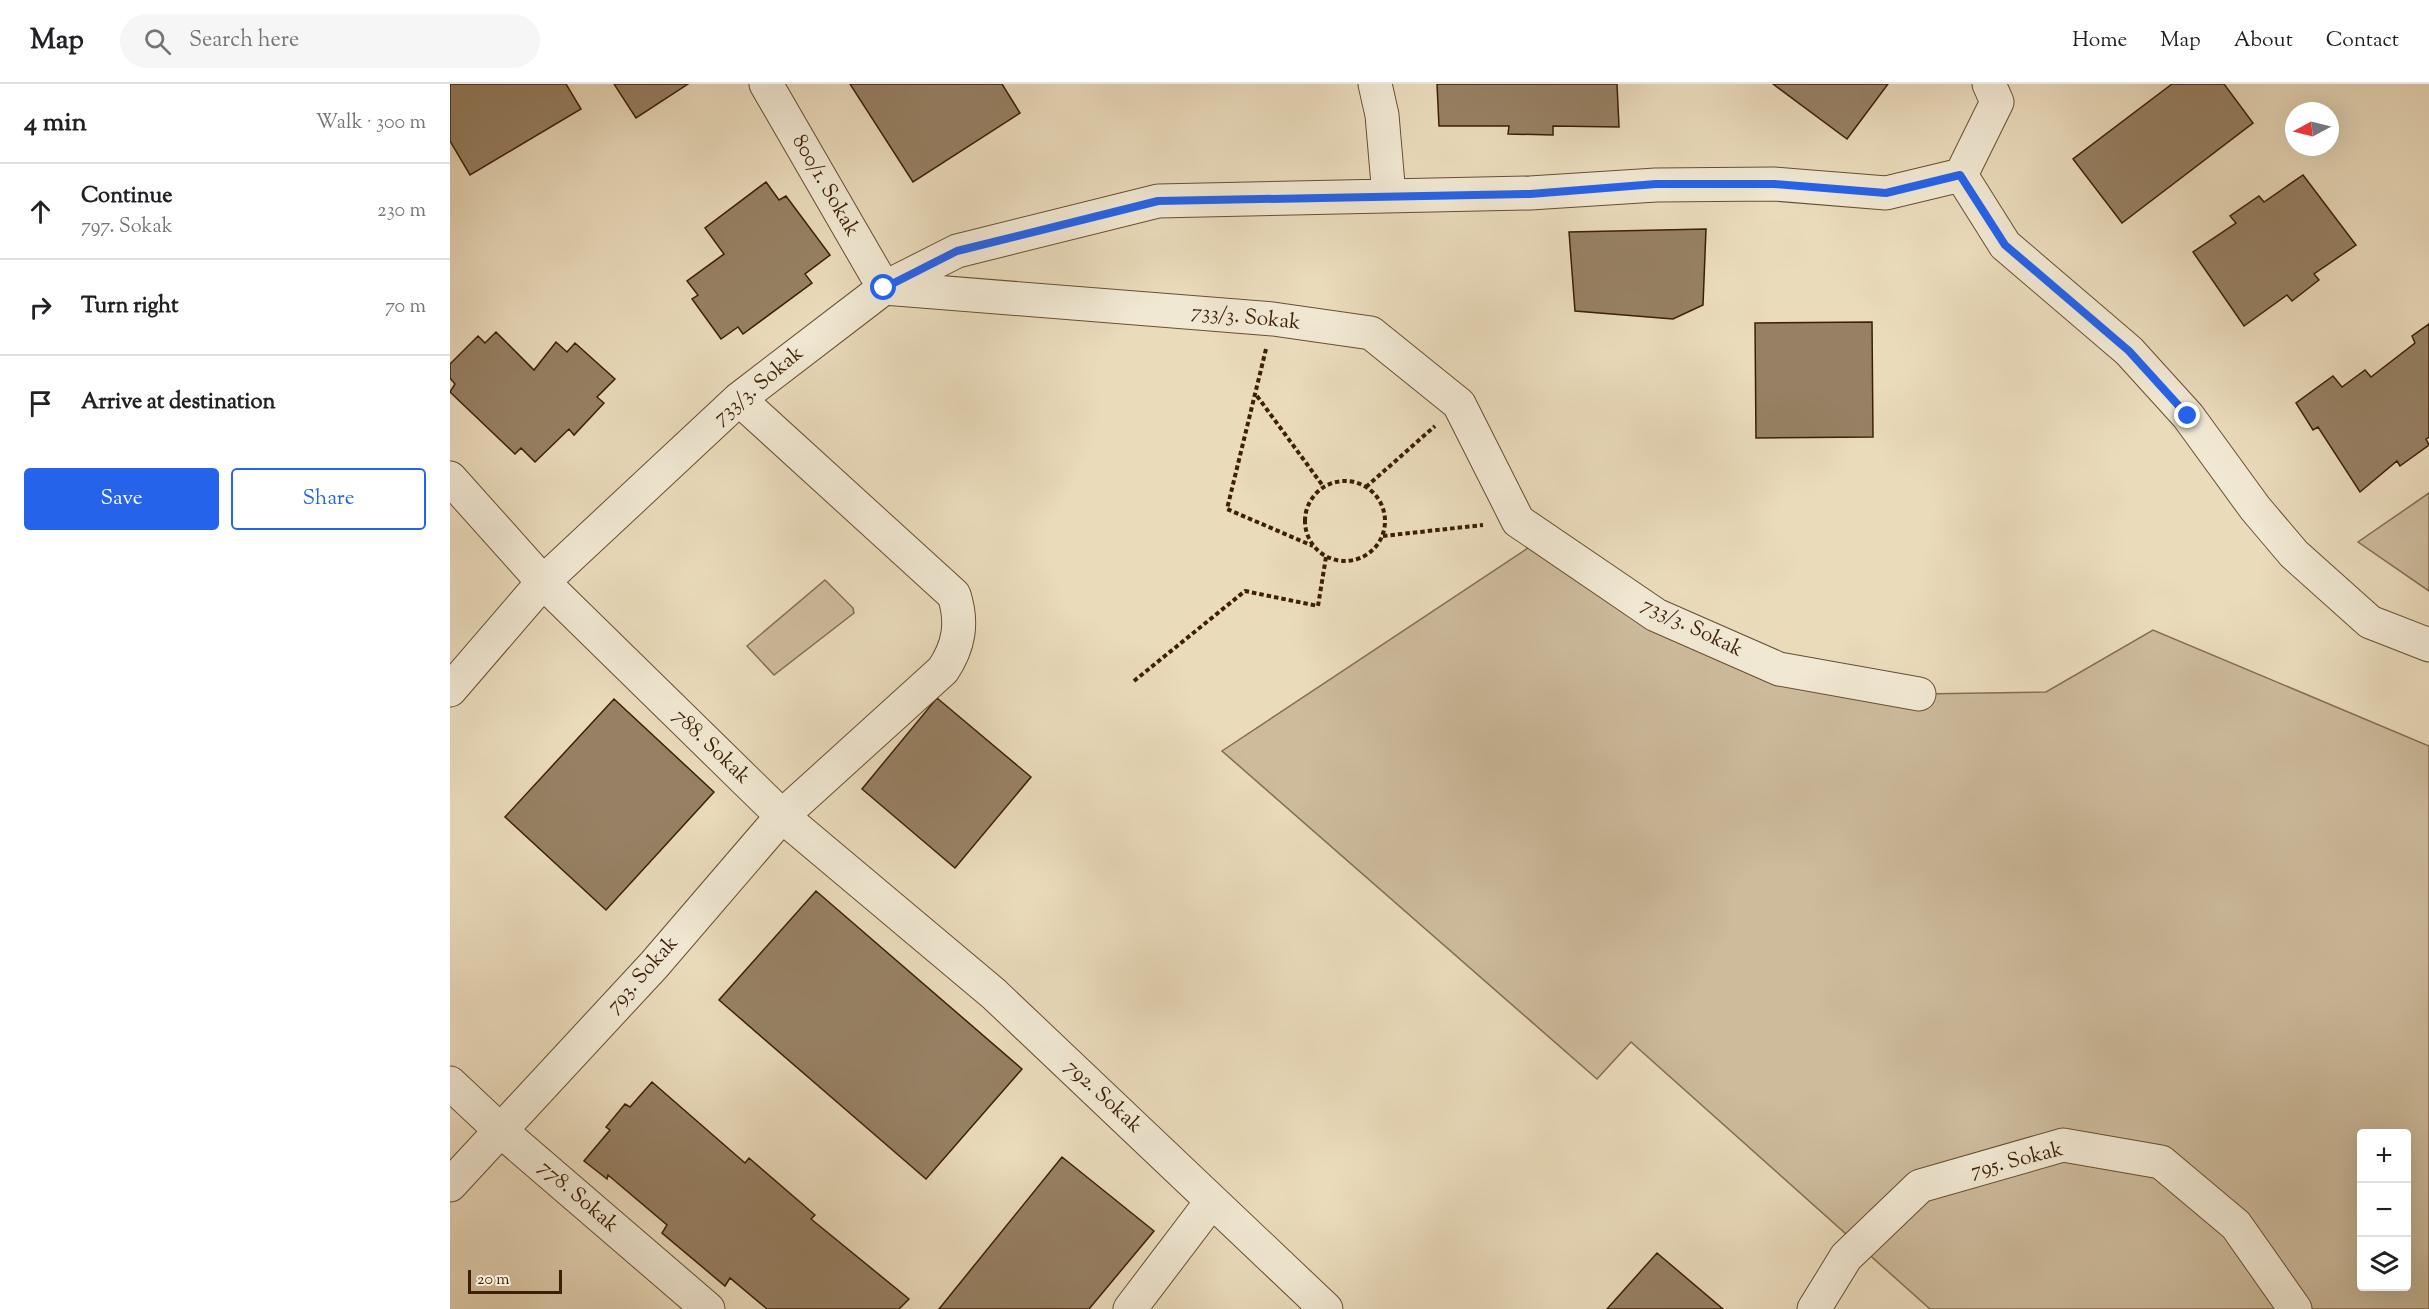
<!DOCTYPE html>
<html lang="en">
<head>
<meta charset="utf-8">
<style>
	body { margin:0; font-family:"Sorts Mill Goudy",serif; background:#f6f6f6; color:#202124 }
	.controls { position:absolute; right:18px; bottom:18px; display:grid; overflow:hidden; border-radius:6px; box-shadow:0 6px 24px #0002 }
	.controls button { width:54px; height:54px; display:grid; place-items:center; padding:0; border:0; border-bottom:2px solid #e0e0e0; background:#fff; color:#202124; font:30px sans-serif }
	.compass { position:absolute; left:1835px; top:18px; width:54px; height:54px; border-radius:50%; background:#fff; box-shadow:0 6px 24px #0002; rotate:263deg }
	.scale { position:absolute; left:18px; bottom:15px; width:94px; box-sizing:border-box; padding-left:6px; border:3px solid #3d1f05; border-top:0; font-size:16px; line-height:21px; white-space:nowrap; color:#3d1f05; -webkit-text-stroke:4px #f1e8d3; paint-order:stroke }
	.stop { position:absolute; width:18px; height:18px; margin:-14px; border:4px solid #2563eb; border-radius:50%; background:#fff }
	.stop.end { background:#2563eb; border-color:#fff; box-shadow:0 2px 6px #0008 }
	.list { margin:0; padding:0; list-style:none }
	h2 { display:flex; justify-content:space-between; align-items:center; height:78px; margin:0; padding:0 24px; font-size:26px }
	h2 small { font-size:20px; font-weight:400; color:#757577 }
	.list li { display:grid; grid-template-columns:39px 1fr auto; gap:18px; align-items:center; box-sizing:border-box; height:96px; padding:0 24px; border-top:2px solid #e0e0e0 }
	.list b { display:block; font-size:22px; white-space:nowrap }
	.list p { margin:0; font-size:20px; white-space:nowrap; color:#757577 }
	.list em { font-size:20px; font-style:normal; color:#757577 }
	.actions { display:flex; gap:12px; padding:18px 24px }
	.actions a { flex:1; padding:14px 0; border:2px solid #2563eb; border-radius:6px; text-align:center; font-size:21px; color:#2563eb }
	.actions .main { background:#2563eb; color:#fff }
	.icon { flex:none; width:33px; height:33px; fill:none; stroke:currentColor; stroke-width:2; stroke-linecap:round; stroke-linejoin:round }
	.map { position:relative; flex:none; width:1979px; height:1225px; overflow:hidden }
	header { display:flex; align-items:center; gap:36px; box-sizing:border-box; height:84px; padding:0 30px; background:#fff; border-bottom:2px solid #e0e0e0 }
	header strong { font-size:28px }
	nav { display:flex; gap:33px; margin-inline-start:auto; font-size:21px }
	.search { width:420px; height:54px; background:#f6f6f6; display:flex; align-items:center; gap:15px; box-sizing:border-box; padding:0 21px; border-radius:33px; color:#757577; font-size:22px }
	main { display:flex }
	aside { flex:1; background:#fff }
	.map>svg:first-child { display:block }
</style>
</head>
<body>
<header>
<strong>Map</strong>
<div class="search"><svg class="icon" aria-label="search" viewBox="0 0 24 24"><circle cx="10" cy="10" r="6"/><path d="M15 15l6 6"/></svg>Search here</div>
<nav><a>Home</a><a>Map</a><a>About</a><a>Contact</a></nav>
</header>
<main>
<aside>
<h2>4 min<small>Walk · 300 m</small></h2>
<ul class="list">
<li><svg class="icon" aria-label="ahead" viewBox="0 0 24 24"><path d="M12 20V5M6 11l6-6 6 6"/></svg><div><b>Continue</b><p>797. Sokak</p></div><em>230 m</em></li>
<li><svg class="icon" aria-label="right" viewBox="0 0 24 24"><path d="M7 20v-9h11M14 6l5 5-5 5"/></svg><div><b>Turn right</b></div><em>70 m</em></li>
<li><svg class="icon" aria-label="arrive" viewBox="0 0 24 24"><path d="M6 21V4h12l-3 4 3 4H6"/></svg><div><b>Arrive at destination</b></div></li>
</ul>
<div class="actions"><a class="main">Save</a><a>Share</a></div>
</aside>
<div class="map">
<svg width="1979" height="1225" viewBox="0 0 1979 1225">
	<rect width="100%" height="100%" fill="#eadbbb"/>
	<filter id="stains"><feTurbulence type="fractalNoise" baseFrequency=".00333" numOctaves="4"/><feColorMatrix values="0 0 0 0 .2 0 0 0 0 .09 0 0 0 0 .02 0 0 0 .5 -.17"/></filter>
	<radialGradient id="worn" r=".72"><stop offset=".6" stop-color="#630" stop-opacity="0"/><stop offset="1" stop-color="#630" stop-opacity=".3"/></radialGradient>
	<path fill="#cdbb9c" stroke="#856d50" stroke-width="1.5" fill-rule="evenodd" d="M 1979,409 L 1979,507 L 1908,458 Z
		M 1093,454 L 1206,531 L 1469,610 L 1596,608 L 1703,546 L 1979,662 L 1979,1225 L 1480,1225 L 1181,958 L 1147,995 L 772,667 ZM 1912,1050 L 1956,1050 L 1956,1202 L 1912,1202 Z
		M 375,496 L 403,524 L 404,529 L 324,591 L 297,562 Z"/>
	<path fill="#978164" stroke="#3d1f05" stroke-width="1.5" d="M 0,0 L 116,0 L 131,25 L 20,91 L 0,57 Z
		M 164,0 L 238,0 L 186,34 Z
		M 400,0 L 552,0 L 570,29 L 463,98 Z
		M 987,0 L 1167,0 L 1169,43 L 1103,42 L 1103,51 L 1058,50 L 1059,42 L 989,42 Z
		M 1323,0 L 1438,0 L 1397,55 Z
		M 1722,0 L 1774,0 L 1803,39 L 1672,139 L 1623,75 Z
		M 1853,91 L 1906,161 L 1864,190 L 1869,196 L 1842,217 L 1837,211 L 1794,242 L 1743,168 L 1786,139 L 1780,132 L 1809,112 L 1814,118 Z
		M 316,98 L 329,116 L 336,112 L 380,171 L 355,190 L 362,199 L 293,250 L 288,243 L 271,255 L 242,215 L 248,211 L 237,197 L 274,170 L 255,144 Z
		M 1256,145 L 1253,221 L 1223,235 L 1125,227 L 1119,148 Z
		M 1422,238 L 1423,353 L 1306,354 L 1305,239 Z
		M 1979,240 L 1979,353 L 1976,355 L 1979,361 L 1950,382 L 1947,377 L 1910,408 L 1868,343 L 1863,346 L 1846,319 L 1883,292 L 1892,303 L 1915,286 L 1921,293 L 1965,259 L 1962,252 Z
		M 46,248 L 84,286 L 106,258 L 117,268 L 125,259 L 165,295 L 147,313 L 154,319 L 124,351 L 119,345 L 85,378 L 71,364 L 65,370 L 0,308 L 5,300 L 0,294 L 0,280 L 28,252 L 35,259 Z
		M 487,614 L 581,693 L 505,784 L 412,705 Z
		M 164,615 L 264,708 L 156,826 L 55,733 Z
		M 366,807 L 572,985 L 476,1095 L 269,916 Z
		M 202,998 L 295,1079 L 299,1074 L 365,1131 L 361,1135 L 459,1215 L 449,1225 L 317,1225 L 280,1194 L 275,1202 L 212,1149 L 217,1141 L 158,1091 L 157,1095 L 134,1077 L 160,1046 L 156,1043 L 175,1020 L 180,1023 Z
		M 612,1073 L 704,1147 L 639,1225 L 489,1225 Z
		M 1207,1169 L 1273,1225 L 1157,1225 Z"/>
	<g fill="none" stroke-linecap="round" stroke-linejoin="round">
		<g stroke="#684e32" stroke-width="35">
			<path id="minor" d="M 316,0 L 434,204 L 507,167 L 708,117 L 1080,109 L 1206,101 L 1324,100 L 1436,109 L 1511,91 L 1547,18 L 1539,0
				M 925,0 L 932,31 L 939,112
				M 1511,91 L 1555,161 L 1679,267 L 1738,332 L 1805,424 L 1844,470 L 1920,538 L 1979,561
				M 0,394 L 93,498 L 332,732 L 544,910 L 876,1225
				M 0,606 L 93,498 L 289,315 L 434,204 L 823,235 L 921,249 L 1009,320 L 1068,437 L 1206,531 L 1329,585 L 1469,610
				M 0,999 L 50,1046 L 258,1225
				M 0,1101 L 204,881 L 332,732 L 493,586 C 509,562 513,539 504,511 L 289,315
				M 680,1225 L 762,1117
				M 1364,1225 L 1396,1173 L 1470,1102 L 1613,1061 L 1711,1078 L 1786,1141 L 1845,1225"/>
		</g>
		<path stroke="#3d1f05" stroke-width="4" stroke-dasharray="4.5 3" stroke-linecap="butt" d="M 816,265 L 777,425 L 863,462
			M 807,312 L 873,402
			M855 437a40 40 0 1 1 80 0a40 40 0 1 1-80 0Z
			M 916,403 L 985,342
			M 933,452 L 1033,441
			M 684,597 L 795,507 L 868,522 L 876,473"/>
		<use href="#minor" stroke="#f1e8d3" stroke-width="33"/>
	</g>
	<g fill="none" stroke-linecap="round" stroke-linejoin="round">
		<path stroke="#2563eb" stroke-width="8" d="M 434,204 L 507,167 L 708,117 L 1080,110 L 1206,100 L 1324,100 L 1436,109 L 1510,91 L 1555,161 L 1679,267 L 1738,332"/>
	</g>
	<g text-anchor="middle" dominant-baseline="central" stroke-width="5" stroke-linejoin="round" paint-order="stroke">
		<g font-size="21" fill="#3d1f05" stroke="#f1e8d3">
			<text transform="translate(375 102) rotate(60)">800/1. Sokak</text>
			<text transform="translate(796 234) rotate(6)">733/3. Sokak</text>
			<text transform="translate(309 302) rotate(-40)">733/3. Sokak</text>
			<text transform="translate(1242 544) rotate(26)">733/3. Sokak</text>
			<text transform="translate(261 663) rotate(44)">788. Sokak</text>
			<text transform="translate(193 891) rotate(-48)">793. Sokak</text>
			<text transform="translate(653 1013) rotate(43)">792. Sokak</text>
			<text transform="translate(1567 1077) rotate(-14)">795. Sokak</text>
			<text transform="translate(128 1113) rotate(41)">778. Sokak</text>
		</g>
	</g>
	<rect width="100%" height="100%" filter="url(#stains)"/>
	<rect width="100%" height="100%" fill="url(#worn)"/>
</svg>
<div class="controls">
<button>+</button>
<button>−</button>
<button><svg class="icon" aria-label="layers" viewBox="0 0 24 24"><path d="M12 4l9 5-9 5-9-5zM3 14l9 5 9-5"/></svg></button>
</div>
<svg class="compass" viewBox="-18 -18 36 36"><path d="M0-13l5 13h-10z" fill="#e53935"/><path d="M0 13l5-13h-10z" fill="#757577"/></svg>
<div class="scale">20 m</div>
<div class="stop" style="left:434px;top:204px"></div>
<div class="stop end" style="left:1738px;top:332px"></div>
</div>
</main>
</body>
</html>
